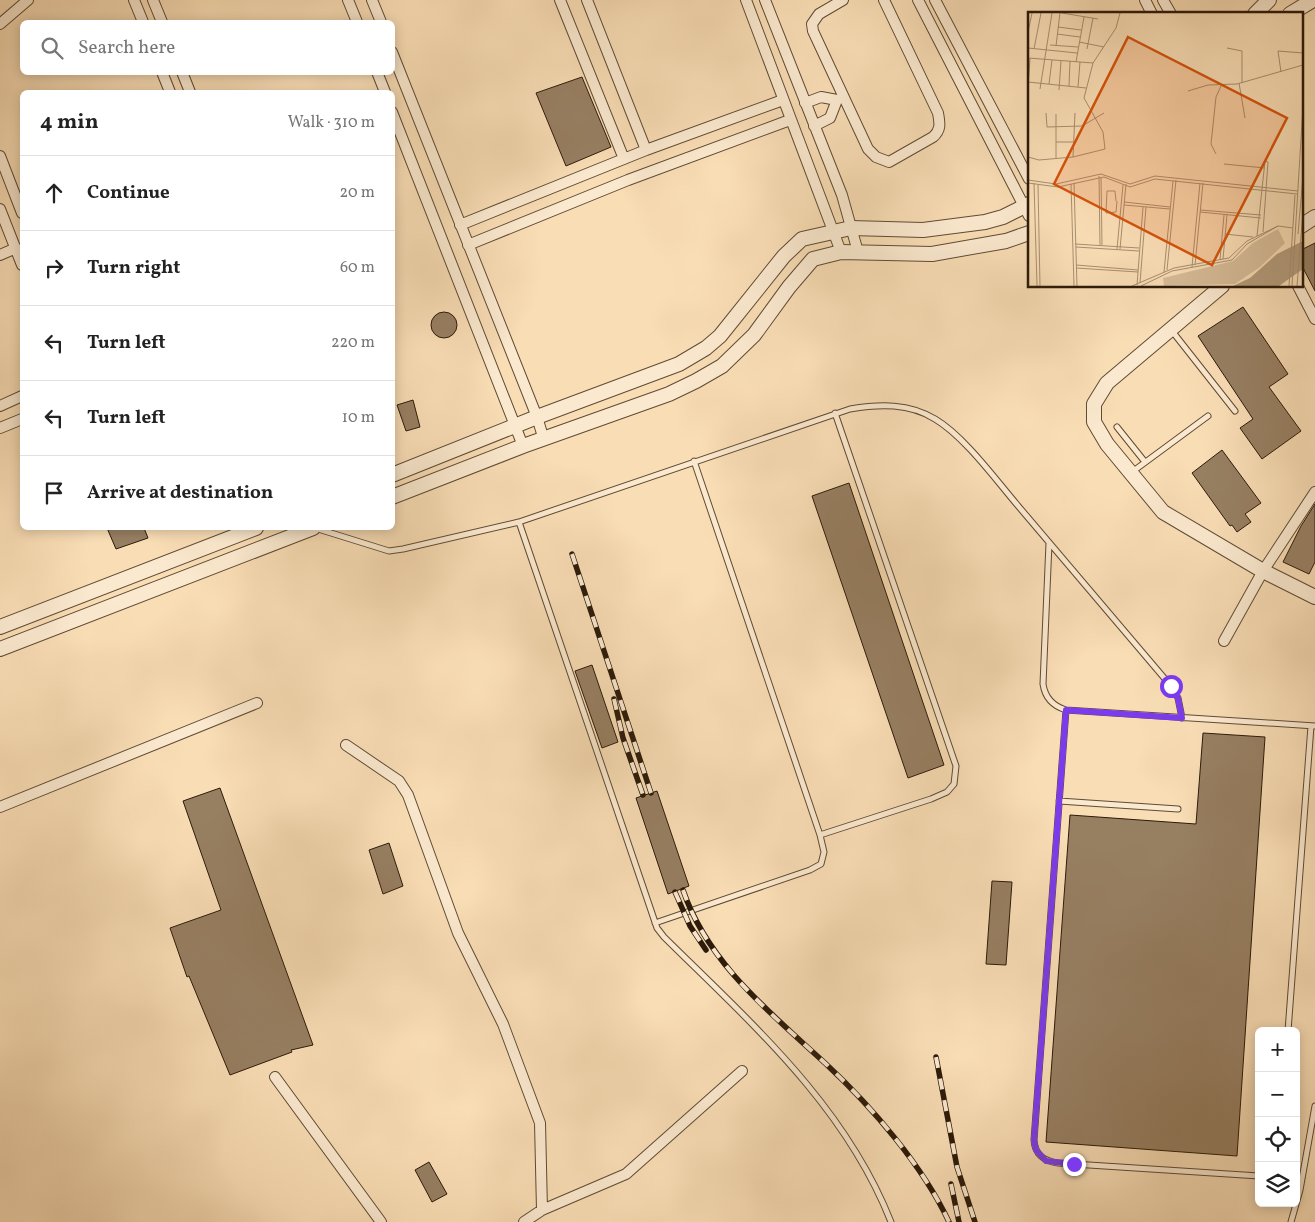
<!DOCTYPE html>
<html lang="en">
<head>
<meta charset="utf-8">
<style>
	body { margin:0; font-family:Vollkorn,serif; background:#f2f2f2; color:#222 }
	.controls { position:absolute; right:15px; bottom:15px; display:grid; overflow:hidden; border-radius:8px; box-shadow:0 2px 12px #0003 }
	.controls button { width:45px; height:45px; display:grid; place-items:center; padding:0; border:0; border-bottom:1px solid #e0e0e0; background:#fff; color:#222; font:25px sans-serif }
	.stop { position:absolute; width:15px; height:15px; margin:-11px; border:4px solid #7c3aed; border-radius:50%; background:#fff }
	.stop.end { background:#7c3aed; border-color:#fff; box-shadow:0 1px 5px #0008 }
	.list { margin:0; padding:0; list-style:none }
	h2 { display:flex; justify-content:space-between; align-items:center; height:65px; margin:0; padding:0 20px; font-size:21px }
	h2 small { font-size:16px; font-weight:400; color:#767676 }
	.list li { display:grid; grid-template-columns:32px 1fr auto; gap:15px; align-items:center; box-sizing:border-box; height:75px; padding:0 20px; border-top:1px solid #e0e0e0 }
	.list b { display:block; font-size:19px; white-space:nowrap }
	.list em { font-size:16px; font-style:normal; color:#767676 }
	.icon { flex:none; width:28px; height:28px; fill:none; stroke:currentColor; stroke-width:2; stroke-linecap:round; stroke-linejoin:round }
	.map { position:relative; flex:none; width:1315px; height:1222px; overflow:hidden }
	.search { position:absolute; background:#fff; box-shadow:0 2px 12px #0003; left:20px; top:20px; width:375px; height:55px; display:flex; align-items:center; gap:12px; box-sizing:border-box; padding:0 18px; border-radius:8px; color:#767676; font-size:19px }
	.panel { position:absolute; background:#fff; box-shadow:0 2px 12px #0003; left:20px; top:90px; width:375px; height:440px; border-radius:8px }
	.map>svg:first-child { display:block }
</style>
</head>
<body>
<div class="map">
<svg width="1315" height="1222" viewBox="0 0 1315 1222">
	<rect width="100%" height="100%" fill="#f9ddb5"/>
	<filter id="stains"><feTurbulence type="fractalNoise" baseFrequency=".004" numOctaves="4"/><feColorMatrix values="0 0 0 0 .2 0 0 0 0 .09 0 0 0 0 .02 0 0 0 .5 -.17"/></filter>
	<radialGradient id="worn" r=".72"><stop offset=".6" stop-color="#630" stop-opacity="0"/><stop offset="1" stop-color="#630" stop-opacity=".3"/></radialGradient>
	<path fill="#977f62" stroke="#2c1a09" d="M 582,77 L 611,147 L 566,166 L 536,93 Z
		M 1315,243 L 1315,291 L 1301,264 L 1301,250 Z
		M 1243,307 L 1288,374 L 1269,387 L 1301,431 L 1262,459 L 1240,428 L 1253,419 L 1198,336 Z
		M431 325a13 13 0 1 1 26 0a13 13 0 1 1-26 0Z
		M 413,400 L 420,427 L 406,431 L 397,405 Z
		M 1222,450 L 1261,503 L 1245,514 L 1251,522 L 1237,532 L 1232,525 L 1230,526 L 1192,473 Z
		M 849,483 L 944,765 L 908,778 L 812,496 Z
		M 1315,504 L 1315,562 L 1309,574 L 1283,562 L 1301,526 Z
		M 107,528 L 144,528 L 148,538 L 116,549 Z
		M 592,665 L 618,742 L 602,748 L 575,671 Z
		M 1203,733 L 1265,737 L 1237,1156 L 1046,1142 L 1070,815 L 1196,824 Z
		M 220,788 L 313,1045 L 291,1050 L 292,1052 L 230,1075 L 189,976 L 187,977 L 170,928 L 221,910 L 183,801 Z
		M 657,791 L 689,886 L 668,894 L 636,798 Z
		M 389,843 L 403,886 L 383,894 L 369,850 Z
		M 992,881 L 1012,882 L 1006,965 L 986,964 Z
		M 429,1162 L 447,1194 L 432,1202 L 415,1170 Z"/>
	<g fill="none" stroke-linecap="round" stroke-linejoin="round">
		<g stroke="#5f4b34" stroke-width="7">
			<path id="service" d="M 1172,331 L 1235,411
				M 1117,427 L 1145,462
				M 1132,472 L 1208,416
				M 519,522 L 657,928 L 664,937 C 751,1023 845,1105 891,1222
				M 315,528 L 389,551 L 403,549 L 519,522 L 850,409 C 880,404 909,403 935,419 C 964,436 996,480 1019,507 C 1069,566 1120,626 1171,686 L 1178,698 L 1182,718
				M 1049,543 L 1043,684 C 1045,698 1053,706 1066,710 L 1315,726
				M 1066,710 L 1034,1140 C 1035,1155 1044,1161 1058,1163 L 1259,1176
				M 1059,801 L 1178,809
				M 820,835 L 931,799 L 947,792 L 954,784 L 956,766 L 835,413
				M 655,923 L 810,870 L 821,864 L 824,852 L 820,835 L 694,461
				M 1288,1031 L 1311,726
				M 1291,1222 L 1300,1190 L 1315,1106"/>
		</g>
		<g stroke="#5f4b34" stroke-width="12">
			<path id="minor" d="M 134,0 L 143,22
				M 153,0 L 162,22
				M 348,0 L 357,22
				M 372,0 L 381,22
				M 560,0 L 624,159
				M 587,0 L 646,150
				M 746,0 L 841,252
				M 765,0 L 842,195 L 858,252
				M 843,0 L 819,14 L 812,24 L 813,31 L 868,149 L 876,157 L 889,162 L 933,137 C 941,130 940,124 938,113 L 884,0
				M 918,0 L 1029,216
				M 935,0 L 1029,179
				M 1145,0 L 1152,14
				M 1163,0 L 1171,14
				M 0,24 L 28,0
				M 392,52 L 537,417 L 544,440
				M 162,72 L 170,92
				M 182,72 L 190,92
				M 377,72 L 385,92
				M 805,103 L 821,97 L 837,100 L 830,118 L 814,126
				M 392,112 L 523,446
				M 0,156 L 22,213
				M 0,209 L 22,265
				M 460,225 L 646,150 L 783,100
				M 468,245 L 628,180 L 790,120
				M 0,255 L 16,248
				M 1298,286 L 1315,319
				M 0,406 L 22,396
				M 0,428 L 22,419
				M 1224,641 L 1263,571 L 1315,492
				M 346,745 L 399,781 L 408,795 L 458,933 L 503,1024 L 540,1123 L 542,1210
				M 0,807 L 257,703
				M 275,1077 L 381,1222
				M 524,1222 L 542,1210 L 626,1174 L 742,1071"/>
		</g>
		<g stroke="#5f4b34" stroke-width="16">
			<path id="tertiary" d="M 1255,14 L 1269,0
				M 1290,14 L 1313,0
				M 1301,226 L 1315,217
				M 1222,286 L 1107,383 L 1094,404 L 1094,422 L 1107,444 L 1163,512 L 1263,571 L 1315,597
				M 392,475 L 537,417 L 679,364 L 706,348 L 720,336 L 784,256 L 802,239 L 851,228 L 923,230 L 985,222 L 1003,217 L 1029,204
				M 392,497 L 523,446 L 669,394 L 696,381 L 722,366 L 754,335 L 789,287 L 813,259 L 841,252 L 932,254 L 1006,241 L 1029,233
				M 0,627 L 256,528
				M 0,649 L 313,528"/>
		</g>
		<use href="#service" stroke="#fbe9cf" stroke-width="5"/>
		<use href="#minor" stroke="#fbe9cf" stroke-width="10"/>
		<use href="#tertiary" stroke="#fbe9cf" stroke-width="14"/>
		<g stroke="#2c1a09" stroke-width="5.5">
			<path id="rail" d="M 572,554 L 651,793
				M 614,699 L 623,738 L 643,795
				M 683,890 C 708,964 771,1013 826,1064 C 872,1107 923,1166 949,1222
				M 675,892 L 690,926 L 706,950
				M 936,1057 L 957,1167 L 975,1222
				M 951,1184 L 959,1222"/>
		</g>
		<use href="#rail" stroke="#fbe9cf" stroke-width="4" stroke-dasharray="11" stroke-linecap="butt"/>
	</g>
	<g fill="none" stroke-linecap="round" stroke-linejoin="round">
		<path stroke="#7c3aed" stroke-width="6" d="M 1074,1164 L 1046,1161 L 1036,1150 L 1034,1140 L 1066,710 L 1182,718 L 1178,698 L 1171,686"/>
	</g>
	<g transform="translate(1028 12)">
		<rect width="275" height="275" fill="#f9ddb5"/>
		<path d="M 250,217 L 257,231 L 232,255 L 207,272 L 136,274 L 135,266 L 205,249 L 225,231 Z" fill="#d6bc98"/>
		<path d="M 275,229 L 275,257 L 251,274 L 205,274 L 222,266 L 249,242 Z" fill="#b39b7b"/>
		<path fill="none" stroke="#a78f70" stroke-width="1" d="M 34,1 L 70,7M 30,15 L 53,18M 0,20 L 4,1M 29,22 L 52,25M 51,30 L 76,35M 22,33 L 50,35M 28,34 L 32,1M 0,36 L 49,41M 199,36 L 214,39 L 214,70M 6,37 L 13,1M 59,37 L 65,6M 0,46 L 65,51M 48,50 L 56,5M 275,54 L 275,73M 253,60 L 250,39 L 275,41M 0,70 L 58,76M 211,71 L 217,106M 21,72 L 24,48M 0,74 L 2,47M 41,74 L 42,49M 50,75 L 52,50M 12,77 L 24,1M 31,78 L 33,49M 160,79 L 180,73 L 209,72 L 275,53M 18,101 L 19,115 L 54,114 L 76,101M 28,102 L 28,147M 28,130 L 45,130M 188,142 L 183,132 L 188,85 L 193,74M 0,145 L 11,148 L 45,145 L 77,137 L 75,120 L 56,86 L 65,51 L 88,16 L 92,1M 45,145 L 47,101M 196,152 L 237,156M 71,164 L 72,233M 73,166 L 74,233M 0,168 L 28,172 L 73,162 L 102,172 L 127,164 L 270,179M 0,171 L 30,175 L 76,165 L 102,175 L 127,167 L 269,182M 6,171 L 9,274M 46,171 L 49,274M 43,172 L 46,274M 10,173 L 12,274M 88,189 L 87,179 L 79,179 L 78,201 L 88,200 L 89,189M 96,190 L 142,195M 96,193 L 142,197M 172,198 L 233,203M 172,200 L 233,206M 250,214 L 265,216M 235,220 L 240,150 L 237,149M 197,222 L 225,225M 270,222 L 275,164M 229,224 L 237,149M 47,232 L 111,236M 48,235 L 111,239M 89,237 L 95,173M 92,237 L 98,172M 195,247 L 199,203M 192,248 L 196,203M 48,253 L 110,258M 167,253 L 175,171M 164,255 L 172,171M 48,256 L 110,260M 139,258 L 148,168M 136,260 L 145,169M 112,271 L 118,195M 109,273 L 115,195M 104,274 L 146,256 L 201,246 L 219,229 L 250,214 L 219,232 L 204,248 L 144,259 L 113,274M 261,274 L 267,183M 264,274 L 275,94M 269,274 L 275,199"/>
		<path fill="#d5530c" fill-opacity="0.15" stroke="#d5530c" stroke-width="2.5" d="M 100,25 L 259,106 L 184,253 L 26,172 Z"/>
		<rect width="275" height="275" fill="none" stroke="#2c1a09" stroke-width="2.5"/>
	</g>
	<rect width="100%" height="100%" filter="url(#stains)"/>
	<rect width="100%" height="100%" fill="url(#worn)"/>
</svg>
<div class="controls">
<button>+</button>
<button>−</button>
<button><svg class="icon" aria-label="locate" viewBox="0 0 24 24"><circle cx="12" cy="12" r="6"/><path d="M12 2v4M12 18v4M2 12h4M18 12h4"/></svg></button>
<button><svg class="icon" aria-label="layers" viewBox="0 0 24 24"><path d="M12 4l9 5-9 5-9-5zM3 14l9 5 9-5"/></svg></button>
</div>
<div class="stop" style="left:1171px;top:686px"></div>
<div class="stop end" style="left:1074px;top:1164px"></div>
<div class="search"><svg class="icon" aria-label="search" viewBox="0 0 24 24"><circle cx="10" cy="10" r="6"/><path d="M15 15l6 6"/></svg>Search here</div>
<section class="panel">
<h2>4 min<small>Walk · 310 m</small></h2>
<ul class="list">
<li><svg class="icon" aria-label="ahead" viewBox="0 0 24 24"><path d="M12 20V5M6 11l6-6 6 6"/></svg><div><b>Continue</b></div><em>20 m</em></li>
<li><svg class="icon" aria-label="right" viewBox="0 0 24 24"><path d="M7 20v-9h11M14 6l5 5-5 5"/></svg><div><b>Turn right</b></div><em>60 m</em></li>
<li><svg class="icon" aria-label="left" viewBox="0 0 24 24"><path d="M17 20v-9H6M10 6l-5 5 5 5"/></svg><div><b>Turn left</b></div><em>220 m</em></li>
<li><svg class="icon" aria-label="left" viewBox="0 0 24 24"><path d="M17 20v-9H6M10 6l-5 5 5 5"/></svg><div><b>Turn left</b></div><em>10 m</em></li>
<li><svg class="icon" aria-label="arrive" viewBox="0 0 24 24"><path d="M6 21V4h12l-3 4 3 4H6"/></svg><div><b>Arrive at destination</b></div></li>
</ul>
</section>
</div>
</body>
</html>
